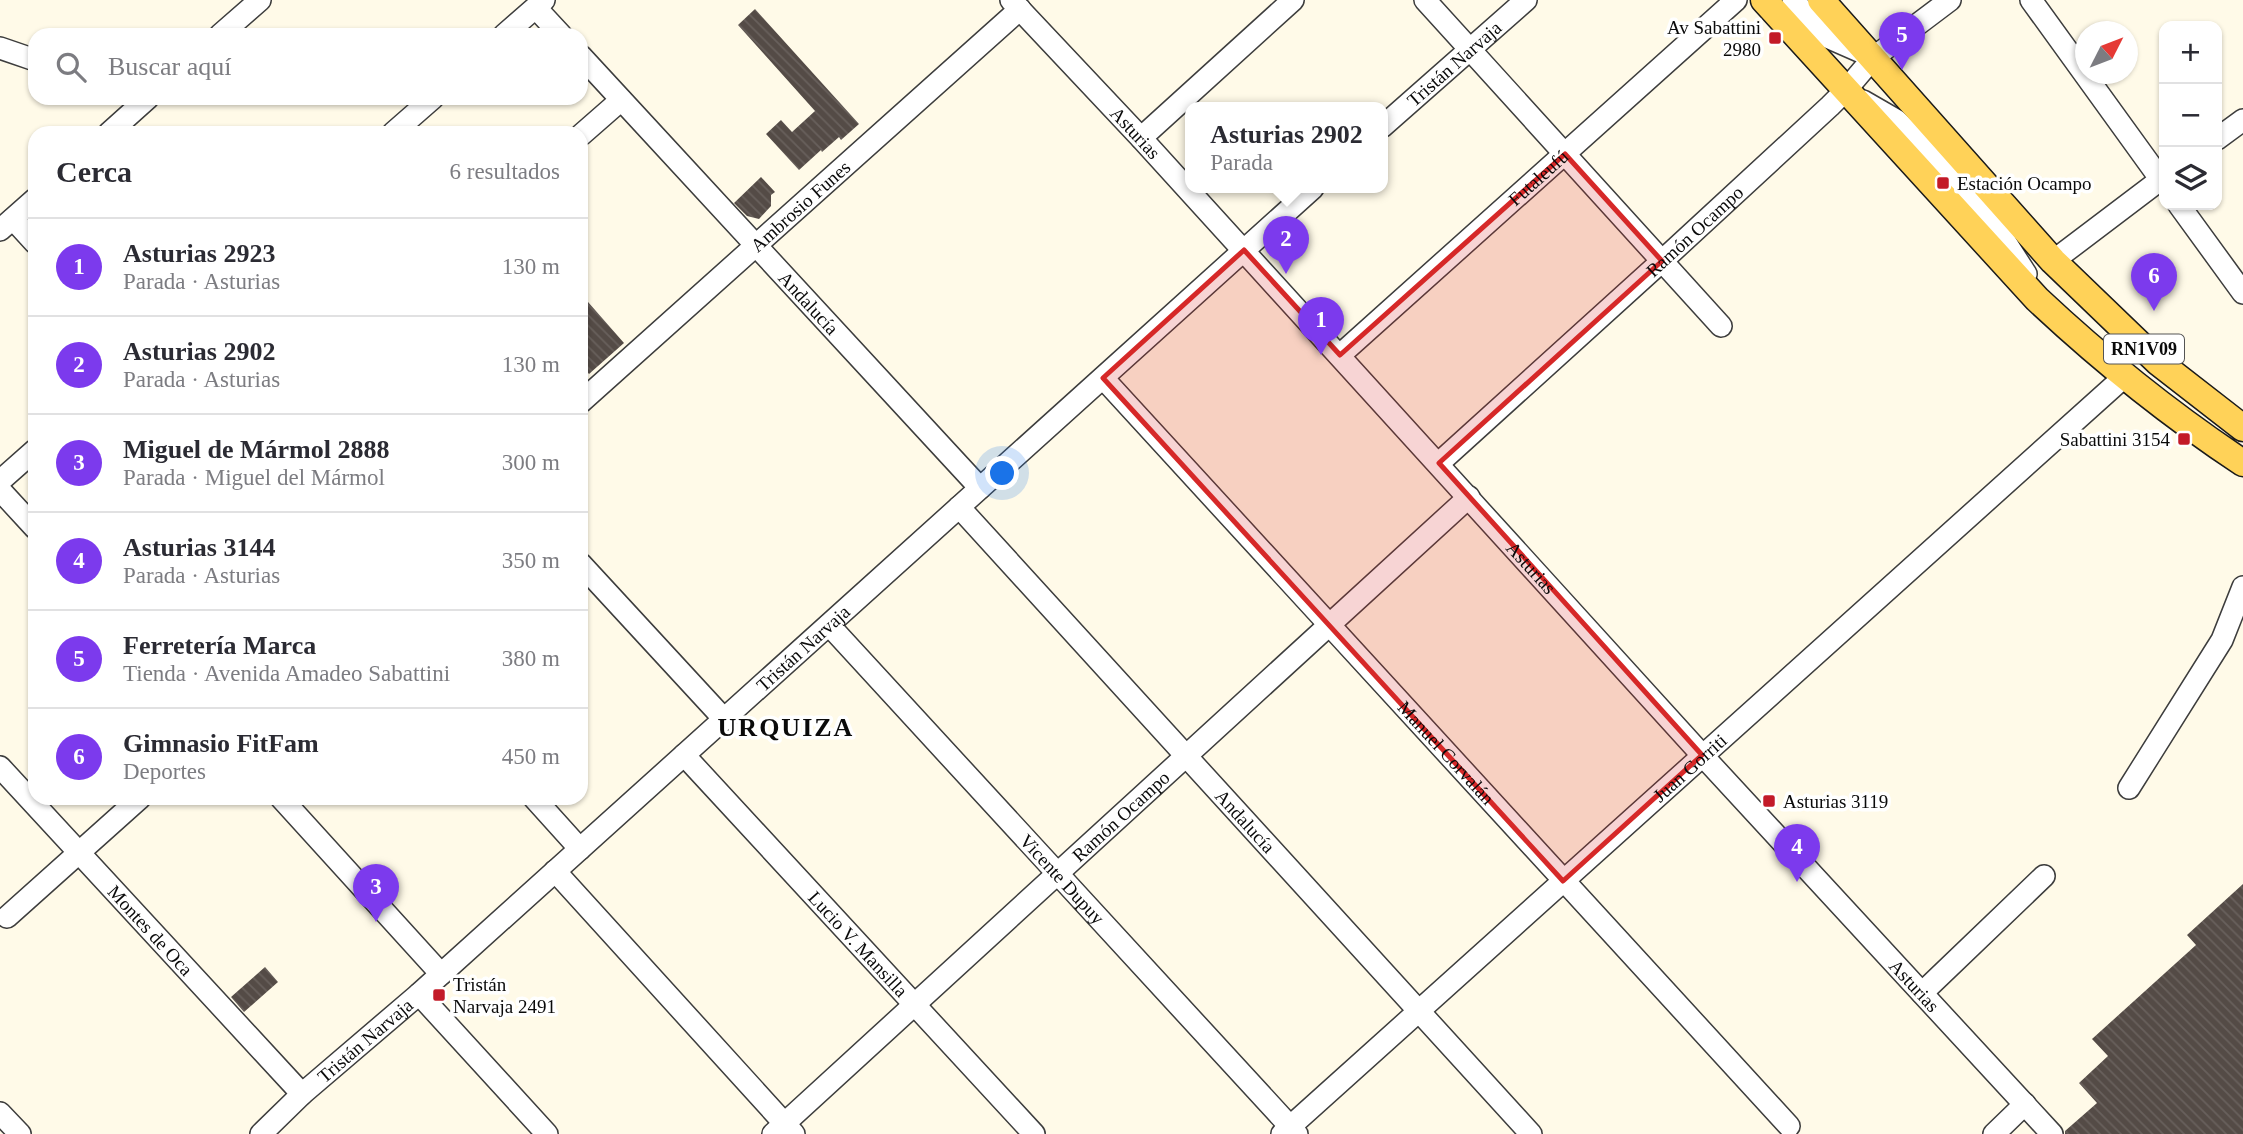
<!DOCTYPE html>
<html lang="es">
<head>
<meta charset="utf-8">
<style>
	body { margin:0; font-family:"Times New Roman",serif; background:#f2f2f3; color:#2b2b33 }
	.controls { position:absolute; right:21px; top:21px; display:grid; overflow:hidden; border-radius:14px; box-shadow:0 2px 5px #0004 }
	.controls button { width:63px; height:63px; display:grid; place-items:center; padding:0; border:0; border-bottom:2px solid #e1e1e2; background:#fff; color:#2b2b33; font:35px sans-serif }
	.compass { position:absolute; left:2075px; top:21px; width:63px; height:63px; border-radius:50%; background:#fff; box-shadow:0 2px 5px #0004; rotate:48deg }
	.you { position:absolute; left:1003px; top:474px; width:24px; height:24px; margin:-18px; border:5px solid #fff; border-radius:50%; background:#1a73e8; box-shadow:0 0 0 10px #1a73e833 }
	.badge { display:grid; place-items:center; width:46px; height:46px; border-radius:50%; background:#7c3aed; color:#fff; font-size:23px; font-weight:700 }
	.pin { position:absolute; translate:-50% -58px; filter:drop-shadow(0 2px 4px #0008) }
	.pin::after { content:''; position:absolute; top:37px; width:24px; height:21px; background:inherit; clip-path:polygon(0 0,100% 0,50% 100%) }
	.popup { position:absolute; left:1185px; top:102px; width:203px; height:91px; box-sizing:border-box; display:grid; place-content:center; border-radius:14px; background:#fff; filter:drop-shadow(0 2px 5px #0005); font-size:23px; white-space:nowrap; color:#7c7c81 }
	.popup b { font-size:26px; color:#2b2b33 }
	.popup::after { content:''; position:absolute; left:50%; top:100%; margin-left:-14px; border:14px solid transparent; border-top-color:#fff }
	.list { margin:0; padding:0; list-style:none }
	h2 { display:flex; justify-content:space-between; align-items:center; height:91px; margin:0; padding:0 28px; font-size:30px }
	h2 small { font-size:23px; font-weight:400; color:#7c7c81 }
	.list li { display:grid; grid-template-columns:46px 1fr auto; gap:21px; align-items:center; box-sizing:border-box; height:98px; padding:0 28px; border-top:2px solid #e1e1e2 }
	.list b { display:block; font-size:26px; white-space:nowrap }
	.list p { margin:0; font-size:23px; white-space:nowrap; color:#7c7c81 }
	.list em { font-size:23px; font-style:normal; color:#7c7c81 }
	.icon { flex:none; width:38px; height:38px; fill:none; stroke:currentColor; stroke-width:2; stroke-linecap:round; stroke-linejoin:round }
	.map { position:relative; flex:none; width:2243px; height:1134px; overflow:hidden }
	.search { position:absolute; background:#fff; box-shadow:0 2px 5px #0004; left:28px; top:28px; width:560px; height:77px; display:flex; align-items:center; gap:18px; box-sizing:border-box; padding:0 24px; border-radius:21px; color:#7c7c81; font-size:26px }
	.panel { position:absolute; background:#fff; box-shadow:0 2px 5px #0004; left:28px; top:126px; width:560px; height:679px; border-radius:21px }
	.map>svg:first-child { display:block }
</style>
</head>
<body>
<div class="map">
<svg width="2243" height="1134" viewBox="0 0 2243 1134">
	<defs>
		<pattern id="building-back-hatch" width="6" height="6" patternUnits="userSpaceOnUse" patternTransform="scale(1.75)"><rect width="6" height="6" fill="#544b46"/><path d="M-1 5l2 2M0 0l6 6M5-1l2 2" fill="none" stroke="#68605c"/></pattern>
	</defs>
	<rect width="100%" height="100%" fill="#fffae8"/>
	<path fill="url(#building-back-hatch)" d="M 755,9 L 859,124 L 841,140 L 839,137 L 822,152 L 821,150 L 799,170 L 766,134 L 781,120 L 792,132 L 815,111 L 738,25 Z
		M 761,177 L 775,192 L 771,195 L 771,206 L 759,219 L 747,216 L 734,203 Z
		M 581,294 L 624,343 L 589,374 L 581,365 Z
		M 2243,884 L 2243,1134 L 2065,1134 L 2065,1131 L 2097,1103 L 2079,1083 L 2108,1056 L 2092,1039 L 2196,945 L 2187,935 Z
		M 265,967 L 278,982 L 244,1012 L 231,997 Z"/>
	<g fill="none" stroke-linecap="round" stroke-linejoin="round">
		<g stroke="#3d3d3d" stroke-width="24">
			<g id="minor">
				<path id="s1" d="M 1011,0 L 1141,138 L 1702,755 L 2052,1134"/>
				<path d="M 1425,0 L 1721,326"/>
				<path d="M 1793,0 L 1827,37 L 1868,55"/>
				<path d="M 2031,0 L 2164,184"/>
				<path d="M 536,8 L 561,35"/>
				<path d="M 220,35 L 260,0"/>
				<path d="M 504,35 L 544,0"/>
				<path d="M 0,48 L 35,60"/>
				<path id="s2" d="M 581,56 L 980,488"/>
				<path d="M 1863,101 L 1896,120 L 1935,158 L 1992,221 L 2026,274"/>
				<path id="s3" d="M 1382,127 L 1526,0"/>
				<path d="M 109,133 L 148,98"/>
				<path d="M 393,133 L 433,98"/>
				<path d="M 581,135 L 621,100"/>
				<path d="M 1141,138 L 1293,0"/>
				<path d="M 2217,139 L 2243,120"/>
				<path d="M 2179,205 L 2243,293"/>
				<path d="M 13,219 L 35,243"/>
				<path d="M 0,230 L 35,199"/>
				<path d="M 2053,261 L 2164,177"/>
				<path id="s4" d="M 1340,355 L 1736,0"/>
				<path id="s5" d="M 1103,378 L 1789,1126"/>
				<path id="s6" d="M 581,402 L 1020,9"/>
				<path id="s7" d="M 1439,463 L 1662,261 L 1830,106 L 1845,91 L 1873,58 L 1950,0"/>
				<path d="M 0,481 L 35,450"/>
				<path d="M 0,490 L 35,528"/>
				<path id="s8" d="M 959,507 L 1531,1134"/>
				<path d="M 581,564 L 724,719"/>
				<path id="s9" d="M 829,625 L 1297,1134"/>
				<path id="s10" d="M 684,755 L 1034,1134"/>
				<path id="s11" d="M 0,767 L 302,1094"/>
				<path d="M 2129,788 L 2222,640 L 2243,587"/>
				<path d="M 281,798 L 441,974"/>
				<path d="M 534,798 L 580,849"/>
				<path d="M 555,871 L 794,1134"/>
				<path d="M 7,917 L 140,798"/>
				<path d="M 1922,993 L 2044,876"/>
				<path d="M 419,994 L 547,1134"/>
				<path d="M 0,1113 L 20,1134"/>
				<path id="s12" d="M 261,1134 L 302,1094 L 419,994 L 1313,188"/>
				<path id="s13" d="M 773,1134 L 1469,497"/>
				<path id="s14" d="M 1282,1134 L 2124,377"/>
				<path d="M 1994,1134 L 2025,1104"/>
			</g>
		</g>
		<g stroke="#1b1b1b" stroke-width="29">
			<path id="major" d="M 1764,0 L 2037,299 C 2101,359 2169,414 2243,463
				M 1821,0 L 2053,261 L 2158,362 L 2243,428"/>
		</g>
		<use href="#minor" stroke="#fff" stroke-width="21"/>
		<use href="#major" stroke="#ffd258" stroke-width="26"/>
	</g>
	<path fill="#d62828" fill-opacity="0.2" stroke="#d62828" stroke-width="5" stroke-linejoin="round" d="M 1565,154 L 1662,261 L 1439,463 L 1702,755 L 1563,881 L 1103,378 L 1244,250 L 1340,355 Z"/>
	<g fill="#c31a27" stroke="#fff" stroke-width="2.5">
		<rect x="1768" y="31" width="14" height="14" rx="3.5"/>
		<rect x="1936" y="176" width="14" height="14" rx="3.5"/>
		<rect x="2177" y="432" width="14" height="14" rx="3.5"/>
		<rect x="1762" y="794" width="14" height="14" rx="3.5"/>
		<rect x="432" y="988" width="14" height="14" rx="3.5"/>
	</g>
	<g text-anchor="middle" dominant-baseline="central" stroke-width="7" stroke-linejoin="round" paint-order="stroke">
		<rect fill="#fff" stroke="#545454" stroke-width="2" x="2104" y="334.5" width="80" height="29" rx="5"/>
		<g font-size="18" font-weight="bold" fill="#0a0a0a">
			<text x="2144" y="349">RN1V09</text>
		</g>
		<g font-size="19" fill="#0a0a0a" stroke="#fff" text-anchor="start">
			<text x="1761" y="27" text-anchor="end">Av Sabattini<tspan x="1761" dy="22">2980</tspan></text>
			<text x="1957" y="183">Estación Ocampo</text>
			<text x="2170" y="439" text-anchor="end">Sabattini 3154</text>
			<text x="1783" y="801">Asturias 3119</text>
			<text x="453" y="984">Tristán<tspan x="453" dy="22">Narvaja 2491</tspan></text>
		</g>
		<g font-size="19" fill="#0a0a0a" stroke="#fff">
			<text stroke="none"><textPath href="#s3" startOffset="96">Tristán Narvaja</textPath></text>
			<text stroke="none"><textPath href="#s1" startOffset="182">Asturias</textPath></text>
			<text stroke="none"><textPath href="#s4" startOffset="266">Futaleufú</textPath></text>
			<text stroke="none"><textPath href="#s6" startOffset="294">Ambrosio Funes</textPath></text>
			<text stroke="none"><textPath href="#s7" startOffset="345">Ramón Ocampo</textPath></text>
			<text stroke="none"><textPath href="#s2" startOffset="336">Andalucía</textPath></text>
			<text stroke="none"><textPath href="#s1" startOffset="770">Asturias</textPath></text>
			<text stroke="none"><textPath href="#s12" startOffset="728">Tristán Narvaja</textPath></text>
			<text stroke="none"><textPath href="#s5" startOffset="508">Manuel Corvalán</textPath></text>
			<text stroke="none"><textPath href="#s14" startOffset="548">Juan Gorriti</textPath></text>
			<text stroke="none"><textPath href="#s13" startOffset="471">Ramón Ocampo</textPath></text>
			<text stroke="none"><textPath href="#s8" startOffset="425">Andalucía</textPath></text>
			<text stroke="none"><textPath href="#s9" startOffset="345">Vicente Dupuy</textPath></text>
			<text stroke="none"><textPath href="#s11" startOffset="222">Montes de Oca</textPath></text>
			<text stroke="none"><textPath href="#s10" startOffset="257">Lucio V. Mansilla</textPath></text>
			<text stroke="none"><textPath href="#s1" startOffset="1337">Asturias</textPath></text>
			<text stroke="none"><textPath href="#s12" startOffset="140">Tristán Narvaja</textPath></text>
		</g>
		<g font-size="26" font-weight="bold" letter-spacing="2" fill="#0a0a0a" stroke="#fff">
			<text x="786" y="727">URQUIZA</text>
		</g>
	</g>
</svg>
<div class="controls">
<button>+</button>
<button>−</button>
<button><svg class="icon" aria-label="layers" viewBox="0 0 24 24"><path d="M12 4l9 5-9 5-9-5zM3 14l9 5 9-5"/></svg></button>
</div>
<svg class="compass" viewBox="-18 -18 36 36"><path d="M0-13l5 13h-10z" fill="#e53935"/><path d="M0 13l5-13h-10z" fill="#7c7c81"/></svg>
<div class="you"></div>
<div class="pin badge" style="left:1321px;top:355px">1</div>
<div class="pin badge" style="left:1286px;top:274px">2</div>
<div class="popup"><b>Asturias 2902</b>Parada</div>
<div class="pin badge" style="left:376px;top:922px">3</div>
<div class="pin badge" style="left:1797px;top:882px">4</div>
<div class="pin badge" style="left:1902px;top:70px">5</div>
<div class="pin badge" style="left:2154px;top:311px">6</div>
<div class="search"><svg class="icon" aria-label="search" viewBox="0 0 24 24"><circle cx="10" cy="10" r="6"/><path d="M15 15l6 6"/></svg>Buscar aquí</div>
<section class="panel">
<h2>Cerca<small>6 resultados</small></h2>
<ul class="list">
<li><span class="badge">1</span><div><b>Asturias 2923</b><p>Parada · Asturias</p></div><em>130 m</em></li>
<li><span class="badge">2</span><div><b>Asturias 2902</b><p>Parada · Asturias</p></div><em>130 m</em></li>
<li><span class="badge">3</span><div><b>Miguel de Mármol 2888</b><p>Parada · Miguel del Mármol</p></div><em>300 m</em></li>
<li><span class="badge">4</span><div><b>Asturias 3144</b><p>Parada · Asturias</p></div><em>350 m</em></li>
<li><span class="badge">5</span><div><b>Ferretería Marca</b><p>Tienda · Avenida Amadeo Sabattini</p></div><em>380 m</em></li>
<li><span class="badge">6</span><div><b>Gimnasio FitFam</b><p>Deportes</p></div><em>450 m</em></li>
</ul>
</section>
</div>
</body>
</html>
